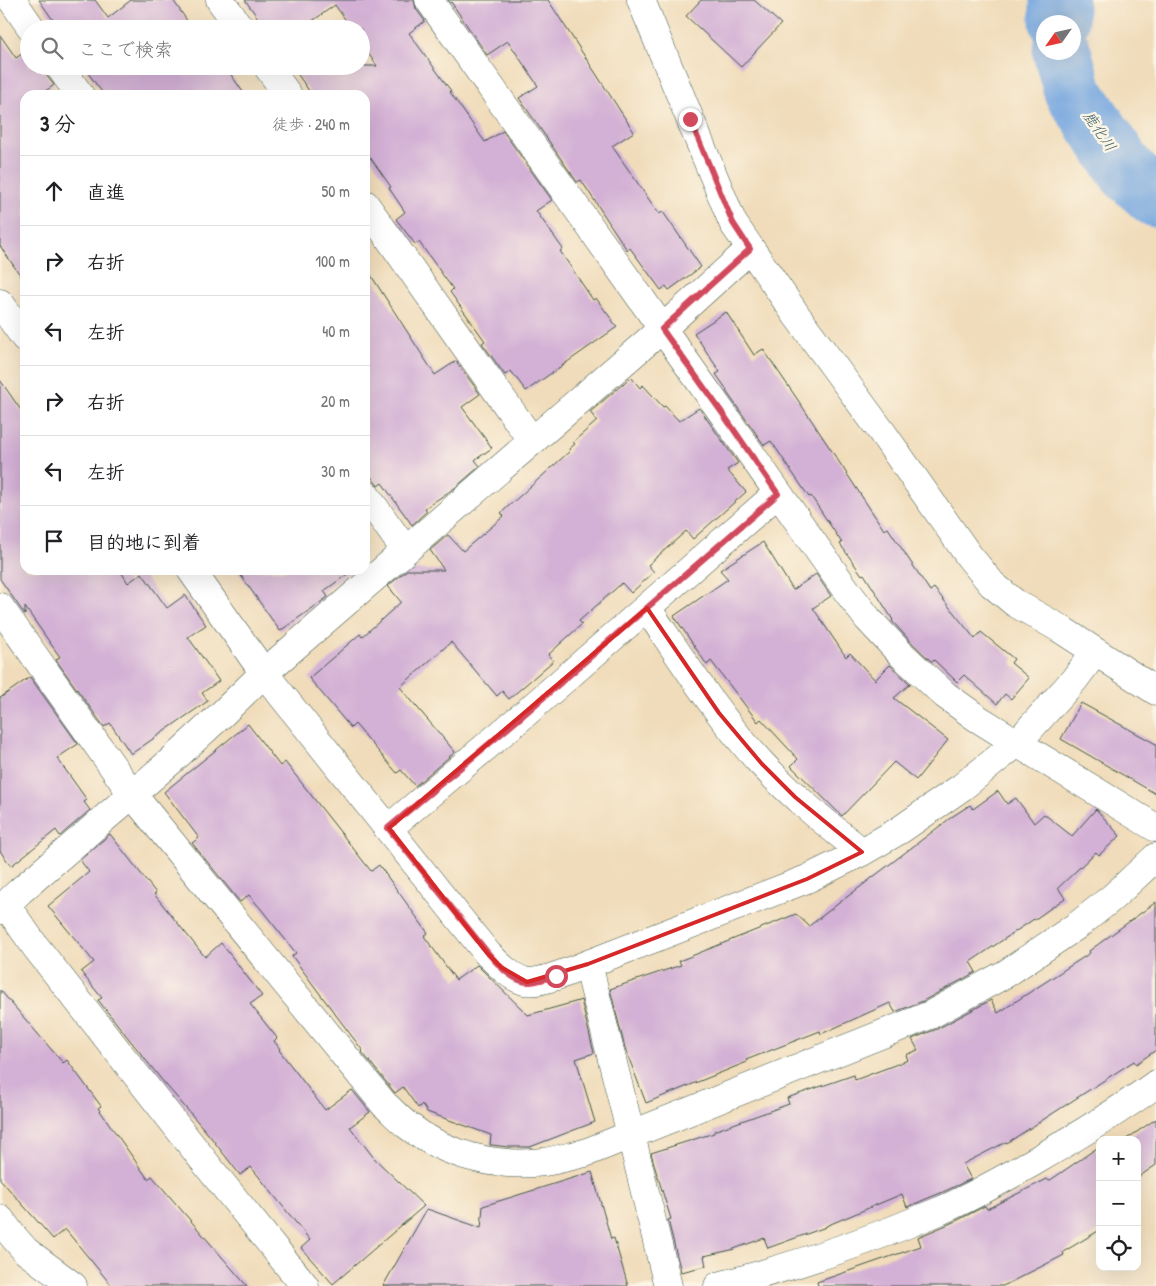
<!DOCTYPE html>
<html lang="ja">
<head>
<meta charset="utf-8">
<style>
	body { margin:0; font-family:"Patrick Hand","Klee One",sans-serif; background:#f2f2f2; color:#202124 }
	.controls { position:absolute; right:15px; bottom:15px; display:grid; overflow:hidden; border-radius:10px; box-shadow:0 5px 20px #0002 }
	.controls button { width:45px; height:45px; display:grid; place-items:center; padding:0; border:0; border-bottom:1px solid #e0e0e0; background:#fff; color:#202124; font:25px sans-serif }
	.compass { position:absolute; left:1036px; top:15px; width:45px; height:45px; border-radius:50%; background:#fff; box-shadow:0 5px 20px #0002; rotate:236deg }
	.stop { position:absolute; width:15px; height:15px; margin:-11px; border:4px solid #d1495b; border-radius:50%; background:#fff }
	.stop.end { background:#d1495b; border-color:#fff; box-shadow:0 1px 5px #0008 }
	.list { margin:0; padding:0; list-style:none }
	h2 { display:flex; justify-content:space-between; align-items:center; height:65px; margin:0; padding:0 20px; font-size:21px }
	h2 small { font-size:16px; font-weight:400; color:#757577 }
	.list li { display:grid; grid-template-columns:32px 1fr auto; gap:15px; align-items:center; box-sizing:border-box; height:70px; padding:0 20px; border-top:1px solid #e0e0e0 }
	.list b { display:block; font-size:19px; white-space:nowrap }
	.list em { font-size:16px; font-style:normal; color:#757577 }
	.icon { flex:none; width:28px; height:28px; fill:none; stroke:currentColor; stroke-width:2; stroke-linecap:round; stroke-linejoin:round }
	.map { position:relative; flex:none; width:1156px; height:1286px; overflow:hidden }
	.search { position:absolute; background:#fff; box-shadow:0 5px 20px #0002; left:20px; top:20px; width:350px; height:55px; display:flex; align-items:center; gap:12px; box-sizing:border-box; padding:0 18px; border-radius:28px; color:#757577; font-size:19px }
	.panel { position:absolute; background:#fff; box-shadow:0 5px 20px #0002; left:20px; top:90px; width:350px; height:485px; border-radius:15px }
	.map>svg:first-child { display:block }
</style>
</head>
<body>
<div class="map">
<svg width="1156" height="1286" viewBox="0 0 1156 1286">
	<rect width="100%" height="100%" fill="#fcf5e5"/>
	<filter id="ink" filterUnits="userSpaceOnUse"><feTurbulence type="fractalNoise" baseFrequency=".02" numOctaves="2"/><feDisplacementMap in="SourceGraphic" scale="10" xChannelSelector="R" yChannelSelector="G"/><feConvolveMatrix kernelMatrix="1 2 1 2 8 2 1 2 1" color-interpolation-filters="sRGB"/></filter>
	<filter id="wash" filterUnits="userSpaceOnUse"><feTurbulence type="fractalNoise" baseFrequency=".0096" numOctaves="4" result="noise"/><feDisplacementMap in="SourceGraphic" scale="20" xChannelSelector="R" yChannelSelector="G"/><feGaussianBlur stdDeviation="1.12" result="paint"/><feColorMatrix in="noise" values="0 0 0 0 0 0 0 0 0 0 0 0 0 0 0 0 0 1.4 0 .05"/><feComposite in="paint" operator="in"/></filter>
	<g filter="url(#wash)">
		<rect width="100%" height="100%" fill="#f0dcba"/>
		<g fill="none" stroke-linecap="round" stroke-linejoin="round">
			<path stroke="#74a6df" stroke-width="59" d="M 1059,0 L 1059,22
				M 1062,52 L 1073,91 L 1128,173 L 1156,198"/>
		</g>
		<g id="blocks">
			<path fill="#d3b0d5" d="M 39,0 L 95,0 L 108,18 L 131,0 L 173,0 L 192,28 L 191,29 L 56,29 L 58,27 Z
				M 245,0 L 414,0 L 416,9 L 425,21 L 409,33 L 451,91 L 450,92 L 485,142 L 503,131 L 552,200 L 536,211 L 563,249 L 560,251 L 593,300 L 596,298 L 617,327 L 526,391 L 511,371 L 505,375 L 482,343 L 485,341 L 450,292 L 453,289 L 419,242 L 415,244 L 396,219 L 405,212 L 389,188 L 391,187 L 365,150 L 365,95 L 312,95 L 292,66 L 377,66 L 361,43 L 361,29 L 352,29 L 335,5 L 301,29 L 266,29 Z
				M 448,0 L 548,0 L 634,132 L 612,146 L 659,214 L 663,212 L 701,267 L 669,290 L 666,286 L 661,290 L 630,248 L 627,250 L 581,180 L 577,182 L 519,98 L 538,86 L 508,41 L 487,55 L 451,2 L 450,3 Z
				M 701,0 L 754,0 L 781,24 L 741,67 L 686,16 Z
				M 0,35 L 16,58 L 29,49 L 29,66 L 44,66 L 46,75 L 54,85 L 40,95 L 25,95 L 25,282 L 0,246 Z
				M 83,66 L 225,66 L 245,95 L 104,95 Z
				M 365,266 L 435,375 L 456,361 L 480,394 L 462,407 L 492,448 L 475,460 L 480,466 L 456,487 L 425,508 L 427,511 L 412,525 L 382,483 L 378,486 L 365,468 Z
				M 726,312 L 754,355 L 763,349 L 804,409 L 884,530 L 888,528 L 930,591 L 934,588 L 975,639 L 981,632 L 1014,659 L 1011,663 L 1029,678 L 1011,699 L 1005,694 L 997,704 L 964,675 L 957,682 L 934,660 L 932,662 L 912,643 L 892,621 L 893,620 L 864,574 L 862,575 L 840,544 L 842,543 L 811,496 L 809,497 L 771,441 L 764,445 L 726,391 L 727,390 L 716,374 L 720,372 L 694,333 Z
				M 631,377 L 640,388 L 643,385 L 663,407 L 665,406 L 679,421 L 699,408 L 738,463 L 727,470 L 746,492 L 693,539 L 686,531 L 648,565 L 654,572 L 631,593 L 622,583 L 579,621 L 582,624 L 548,655 L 553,661 L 509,699 L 502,691 L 497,696 L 451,642 L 400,687 L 455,752 L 415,786 L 401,770 L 397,773 L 355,724 L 351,728 L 309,678 L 360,634 L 362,637 L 401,602 L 388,586 L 407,570 L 444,570 L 430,550 L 448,535 L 463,551 L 504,516 L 501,513 L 570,451 L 569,449 L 575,444 L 573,442 L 597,421 L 590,412 Z
				M 0,380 L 25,416 L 25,570 L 120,570 L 128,583 L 142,573 L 167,608 L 185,595 L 206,625 L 188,637 L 219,681 L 202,693 L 208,701 L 131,754 L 110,723 L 104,727 L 56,660 L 60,657 L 25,607 L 25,615 L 0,579 Z
				M 763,542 L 793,590 L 816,574 L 831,596 L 813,608 L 846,657 L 850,653 L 875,680 L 890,665 L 910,684 L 894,698 L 948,740 L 916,780 L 894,762 L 842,816 L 791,766 L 798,759 L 761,719 L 758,722 L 711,661 L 707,665 L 674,616 L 728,579 L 720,570 Z
				M 237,570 L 353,570 L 324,591 L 328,597 L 280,631 Z
				M 30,677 L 78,744 L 57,758 L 87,800 L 84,802 L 90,810 L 60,836 L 56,830 L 11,866 L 0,851 L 0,698 Z
				M 1081,703 L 1156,744 L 1156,794 L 1061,739 Z
				M 248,724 L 280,766 L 285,762 L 371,871 L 379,865 L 428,933 L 424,936 L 456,980 L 477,965 L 528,1015 L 575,1002 L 581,1000 L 594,1053 L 576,1059 L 595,1122 L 530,1147 L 508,1147 L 492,1145 L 490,1145 L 491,1135 L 427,1112 L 422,1104 L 418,1108 L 403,1087 L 395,1093 L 362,1052 L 363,1051 L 320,994 L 292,956 L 296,953 L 261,909 L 249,895 L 240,902 L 192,843 L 199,838 L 164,792 Z
				M 998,791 L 1007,804 L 1016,798 L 1034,823 L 1044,814 L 1072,836 L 1096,809 L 1120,836 L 1099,855 L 1096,852 L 1058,888 L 1065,898 L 1034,920 L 1034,919 L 970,962 L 976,972 L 923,1001 L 895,1012 L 890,1003 L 821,1034 L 820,1031 L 746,1060 L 747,1062 L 646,1103 L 625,1048 L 610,989 L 681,965 L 679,961 L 796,914 L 809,926 L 953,816 L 970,805 L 973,809 Z
				M 110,834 L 156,893 L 154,894 L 205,957 L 221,943 L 262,996 L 250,1004 L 277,1038 L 274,1041 L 280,1049 L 279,1050 L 325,1110 L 352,1090 L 370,1112 L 350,1127 L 374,1158 L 424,1206 L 333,1284 L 301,1248 L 310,1240 L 251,1167 L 240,1175 L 209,1135 L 161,1079 L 98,1000 L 102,998 L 81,972 L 94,962 L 48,906 L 89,872 L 80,860 Z
				M 1156,902 L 1156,1050 L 1136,1064 L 1134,1061 L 1007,1143 L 1006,1142 L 963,1164 L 971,1179 L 943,1192 L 907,1207 L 902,1194 L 826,1226 L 826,1227 L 768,1248 L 764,1238 L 731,1250 L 704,1256 L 706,1266 L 681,1272 L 668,1220 L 671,1219 L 656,1171 L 651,1153 L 714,1133 L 714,1131 L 789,1104 L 787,1098 L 854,1075 L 855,1080 L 908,1060 L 906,1055 L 918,1050 L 912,1039 L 937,1029 L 991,1000 L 998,1013 L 1090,953 L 1089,951 Z
				M 0,990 L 63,1063 L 67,1060 L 101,1106 L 98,1108 L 148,1179 L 152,1176 L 247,1286 L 112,1286 L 65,1229 L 53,1239 L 0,1179 Z
				M 1156,1119 L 1156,1165 L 1137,1178 L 1137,1140 L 1125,1140 Z
				M 1100,1146 L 1100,1230 L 1063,1252 L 1064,1255 L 1003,1286 L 818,1286 L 817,1282 L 921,1246 L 918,1237 L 956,1221 L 985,1206 L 987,1209 L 1047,1179 L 1049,1181 Z
				M 592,1172 L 611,1239 L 614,1238 L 628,1286 L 383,1286 L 427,1209 L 481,1228 L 483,1206 Z"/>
		</g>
	</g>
	<g filter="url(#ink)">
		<use href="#blocks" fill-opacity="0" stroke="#3e5548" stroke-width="1"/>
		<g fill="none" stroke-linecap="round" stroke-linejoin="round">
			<g stroke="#3e5548" stroke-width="29">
				<path id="minor" d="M 12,0 L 32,29
					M 220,0 L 241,29
					M 429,0 L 723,414 L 844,587 L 868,619 L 901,654 L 945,695 L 977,718 L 1017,743 L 1156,828
					M 59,66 L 80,95
					M 267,66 L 288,95
					M 365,204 L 532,441
					M 0,303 L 25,338
					M 365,494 L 405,550
					M 191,570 L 264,673 L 487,953 C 498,964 509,976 524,981 C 539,985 573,970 588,964 L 807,879 L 862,852 L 900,830 L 962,787 L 1017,743 L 1074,680 L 1095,652
					M 0,607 L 132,794 L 384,1104 C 392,1111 399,1119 407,1125 C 445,1155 495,1168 544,1162 C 558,1160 571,1156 585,1153 L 930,1015 L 1007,973 L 1078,925 L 1113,897 L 1156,857
					M 647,608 C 683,661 718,717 762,764 C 793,797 827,824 862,852
					M 389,828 L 520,718 L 778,493
					M 6,905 L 35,946 L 215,1175 L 305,1286
					M 0,910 L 20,891 L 171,761 L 223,713 L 264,673 L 662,329 L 750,249
					M 588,964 L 631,1135 L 668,1286
					M 0,1219 L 12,1235 L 26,1251 L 73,1286
					M 718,1286 C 793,1267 866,1242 937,1212 C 971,1198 1003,1179 1035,1161 C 1076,1137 1117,1112 1156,1084"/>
			</g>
			<g stroke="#3e5548" stroke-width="29">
				<path id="tertiary" d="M 641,0 L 733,223 L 797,316 L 884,435 L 969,556 L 992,584 L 1015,603 L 1059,628 L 1156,691"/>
			</g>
			<use href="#minor" stroke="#fff" stroke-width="28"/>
			<use href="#tertiary" stroke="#fff" stroke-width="28"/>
		</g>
	</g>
	<g fill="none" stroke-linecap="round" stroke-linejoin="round" filter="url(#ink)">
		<path stroke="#d1495b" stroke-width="6" d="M 556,976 C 547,978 538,982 529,982 C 512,982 498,964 488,953 L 388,828 L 520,718 L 778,494 L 723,414 L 662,329 L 750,249 L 733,223 L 690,119"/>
	</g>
	<path fill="none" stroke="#d62828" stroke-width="4" stroke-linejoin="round" d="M 647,608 L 719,713 L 762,764 L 795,797 L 862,852 L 807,879 L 588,964 L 527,982 L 501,967 L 487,953 L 389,828 Z"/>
	<g text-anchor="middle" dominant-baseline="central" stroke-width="5" stroke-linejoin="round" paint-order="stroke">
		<g font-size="15" font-style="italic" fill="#395c67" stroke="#fcf5e5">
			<text transform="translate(1100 131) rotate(56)">鹿化川</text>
		</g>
	</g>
</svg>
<div class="controls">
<button>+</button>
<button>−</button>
<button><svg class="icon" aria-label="locate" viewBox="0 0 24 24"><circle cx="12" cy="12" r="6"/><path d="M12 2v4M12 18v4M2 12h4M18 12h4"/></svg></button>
</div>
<svg class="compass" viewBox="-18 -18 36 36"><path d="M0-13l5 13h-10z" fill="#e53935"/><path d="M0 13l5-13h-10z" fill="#757577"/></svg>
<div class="stop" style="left:556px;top:976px"></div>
<div class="stop end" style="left:690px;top:119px"></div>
<div class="search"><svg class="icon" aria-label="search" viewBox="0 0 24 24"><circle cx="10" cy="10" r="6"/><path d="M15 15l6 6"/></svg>ここで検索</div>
<section class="panel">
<h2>3 分<small>徒歩 · 240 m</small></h2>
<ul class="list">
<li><svg class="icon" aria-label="ahead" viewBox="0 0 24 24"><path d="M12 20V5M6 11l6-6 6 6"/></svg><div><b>直進</b></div><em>50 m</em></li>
<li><svg class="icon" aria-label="right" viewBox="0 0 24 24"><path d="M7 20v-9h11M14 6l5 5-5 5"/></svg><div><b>右折</b></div><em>100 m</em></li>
<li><svg class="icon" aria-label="left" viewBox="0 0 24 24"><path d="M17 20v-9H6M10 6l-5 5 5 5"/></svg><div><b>左折</b></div><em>40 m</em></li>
<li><svg class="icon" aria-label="right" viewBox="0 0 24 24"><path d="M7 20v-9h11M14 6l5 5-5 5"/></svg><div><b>右折</b></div><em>20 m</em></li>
<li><svg class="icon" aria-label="left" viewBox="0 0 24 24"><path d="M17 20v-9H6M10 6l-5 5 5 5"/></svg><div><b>左折</b></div><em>30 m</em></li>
<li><svg class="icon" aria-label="arrive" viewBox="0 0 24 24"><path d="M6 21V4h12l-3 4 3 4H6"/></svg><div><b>目的地に到着</b></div></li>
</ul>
</section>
</div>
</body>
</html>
